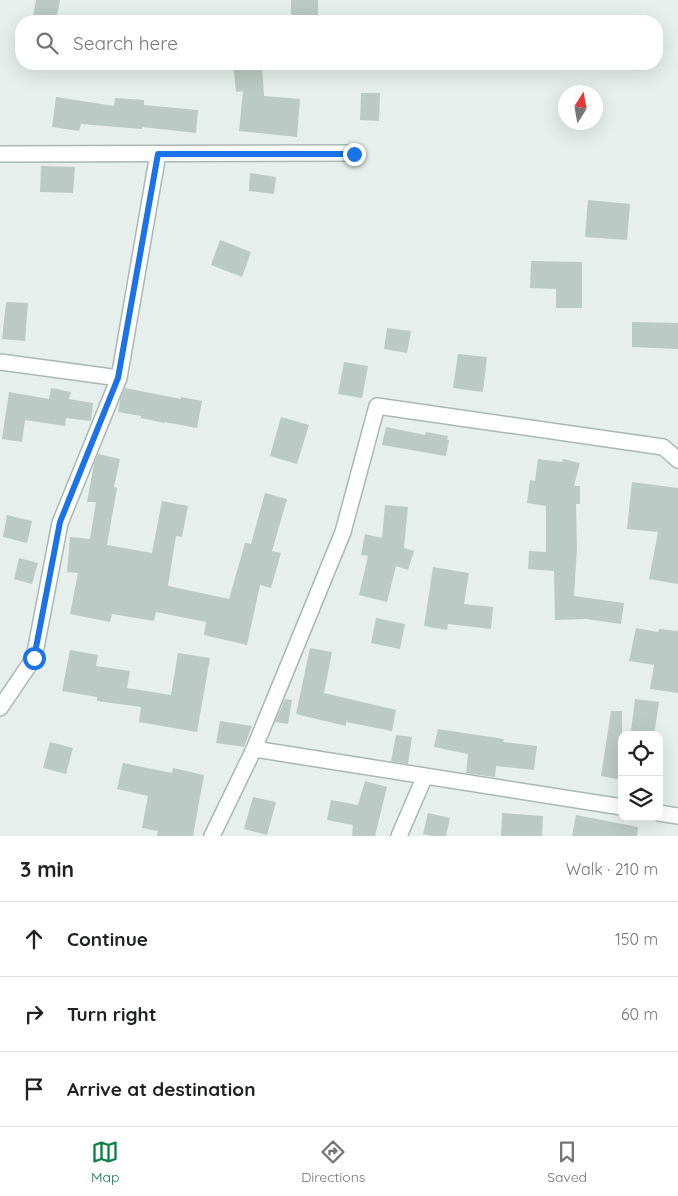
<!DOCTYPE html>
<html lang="en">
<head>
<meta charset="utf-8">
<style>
	body { margin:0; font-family:Quicksand,sans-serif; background:#f6f6f6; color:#202124 }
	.controls { position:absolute; right:15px; bottom:15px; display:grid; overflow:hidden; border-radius:10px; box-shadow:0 5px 20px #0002 }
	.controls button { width:45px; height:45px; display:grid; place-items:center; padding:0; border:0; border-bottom:1px solid #e0e0e0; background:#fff; color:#202124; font:25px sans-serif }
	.compass { position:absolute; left:558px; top:85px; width:45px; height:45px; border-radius:50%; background:#fff; box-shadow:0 5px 20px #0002; rotate:11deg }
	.stop { position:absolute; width:15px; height:15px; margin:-11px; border:4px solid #1a73e8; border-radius:50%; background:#fff }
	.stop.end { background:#1a73e8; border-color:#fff; box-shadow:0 1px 5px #0008 }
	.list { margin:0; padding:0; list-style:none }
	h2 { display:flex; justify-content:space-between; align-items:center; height:65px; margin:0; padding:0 20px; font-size:21px }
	h2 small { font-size:16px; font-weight:400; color:#757577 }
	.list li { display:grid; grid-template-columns:32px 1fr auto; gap:15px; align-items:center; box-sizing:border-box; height:75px; padding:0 20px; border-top:1px solid #e0e0e0 }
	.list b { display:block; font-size:19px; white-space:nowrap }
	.list em { font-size:16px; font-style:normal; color:#757577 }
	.icon { flex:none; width:28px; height:28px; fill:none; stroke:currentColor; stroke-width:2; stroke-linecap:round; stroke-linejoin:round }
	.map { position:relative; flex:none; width:678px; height:836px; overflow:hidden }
	.search { position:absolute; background:#fff; box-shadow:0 5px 20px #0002; left:15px; right:15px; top:15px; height:55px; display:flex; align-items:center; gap:12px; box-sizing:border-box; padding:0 18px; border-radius:20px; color:#757577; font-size:19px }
	.sheet { height:290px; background:#fff }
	nav { display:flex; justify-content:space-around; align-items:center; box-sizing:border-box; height:70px; border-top:1px solid #e0e0e0; background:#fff; font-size:14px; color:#757577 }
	nav a { display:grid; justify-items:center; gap:2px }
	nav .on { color:#0b8043 }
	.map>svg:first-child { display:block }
</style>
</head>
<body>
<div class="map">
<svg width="678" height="836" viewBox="0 0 678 836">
	<rect width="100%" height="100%" fill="#e6efeb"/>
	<path fill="#bbcac4" d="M 36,0 L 60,0 L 56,20 L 33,16 Z
		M 291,0 L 318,0 L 318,21 L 291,21 Z
		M 233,64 L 262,64 L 264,96 L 300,99 L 297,137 L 239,131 L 243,91 L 236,92 Z
		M 361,93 L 380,93 L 379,121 L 360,120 Z
		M 56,97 L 114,106 L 115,98 L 144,100 L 144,105 L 198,110 L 196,133 L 142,127 L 142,129 L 81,124 L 79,131 L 52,127 Z
		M 41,166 L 75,167 L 73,193 L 40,192 Z
		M 250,173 L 276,177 L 274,194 L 249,191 Z
		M 588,200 L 630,204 L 627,240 L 585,237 Z
		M 220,240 L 251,252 L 242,277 L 211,265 Z
		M 531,261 L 582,262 L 582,308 L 556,308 L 556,289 L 530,288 Z
		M 6,302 L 28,303 L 25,341 L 2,339 Z
		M 632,322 L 678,323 L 678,349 L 632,347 Z
		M 387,328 L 411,331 L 407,353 L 384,349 Z
		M 458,354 L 487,357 L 483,392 L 453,388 Z
		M 344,362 L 368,366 L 362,398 L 338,394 Z
		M 51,388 L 71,392 L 69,399 L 93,403 L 91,421 L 66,418 L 65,426 L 25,420 L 22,442 L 2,439 L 9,392 L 49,399 Z
		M 125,388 L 181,399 L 181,397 L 202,401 L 197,428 L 165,422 L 165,423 L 141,418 L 141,416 L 118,412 L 120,400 Z
		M 281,417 L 309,425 L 297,464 L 270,456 Z
		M 386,427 L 425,435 L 426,432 L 448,436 L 447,440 L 449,440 L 446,456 L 382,445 Z
		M 98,454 L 120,459 L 114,487 L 117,488 L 107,545 L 152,553 L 162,501 L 188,506 L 182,537 L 176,536 L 168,586 L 229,599 L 245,543 L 251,544 L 265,493 L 287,499 L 272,551 L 281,553 L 271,588 L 260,585 L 247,645 L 204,635 L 206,622 L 156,612 L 154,621 L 112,614 L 110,622 L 70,614 L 78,573 L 67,572 L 70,537 L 90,539 L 96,502 L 87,502 L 94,464 Z
		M 538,459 L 562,462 L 563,459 L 580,463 L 574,486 L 580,486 L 580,504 L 576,504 L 577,549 L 574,596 L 624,603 L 621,624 L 586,619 L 555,620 L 554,571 L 528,569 L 529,551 L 546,552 L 546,506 L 527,503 L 530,480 L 535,481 Z
		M 632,482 L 678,488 L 678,584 L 649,579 L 658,532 L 627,529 Z
		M 385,505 L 408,507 L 404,548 L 414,551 L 408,570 L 396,566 L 387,602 L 359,595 L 368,556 L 361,555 L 365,534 L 382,538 Z
		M 7,515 L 32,521 L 27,543 L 3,537 Z
		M 19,558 L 38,563 L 32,584 L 14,579 Z
		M 433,567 L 469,573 L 464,604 L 493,607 L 491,629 L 448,624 L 447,630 L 424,626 Z
		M 376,618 L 405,624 L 400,649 L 371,643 Z
		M 636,628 L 658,632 L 659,629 L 678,631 L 678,693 L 650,689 L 654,665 L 629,661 Z
		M 310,648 L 332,652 L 324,693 L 396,710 L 392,731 L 346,722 L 346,726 L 296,714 Z
		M 70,650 L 98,655 L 96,666 L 130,671 L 127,688 L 171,695 L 178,653 L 210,658 L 197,732 L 139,722 L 141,707 L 97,701 L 97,697 L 62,691 Z
		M 285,699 L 292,700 L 288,724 L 275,722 Z
		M 635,699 L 659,702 L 654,735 L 631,731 Z
		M 611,711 L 622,711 L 622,780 L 601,776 Z
		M 220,721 L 252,726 L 244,747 L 216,743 Z
		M 438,729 L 504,739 L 503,742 L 537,746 L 534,770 L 496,766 L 495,777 L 466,773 L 468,754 L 434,747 Z
		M 396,735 L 412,737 L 408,764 L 391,761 Z
		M 50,742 L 73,748 L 66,774 L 43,768 Z
		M 123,763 L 172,773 L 173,768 L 204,775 L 193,836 L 157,836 L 158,831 L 142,828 L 148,796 L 117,789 Z
		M 365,781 L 387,787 L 375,836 L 352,836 L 353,825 L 327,820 L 331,800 L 358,805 Z
		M 253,797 L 276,802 L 267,835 L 244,829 Z
		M 428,813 L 450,818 L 446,836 L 432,836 L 423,834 Z
		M 502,813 L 543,816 L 542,836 L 501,836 Z
		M 576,815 L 638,827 L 637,836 L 572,836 Z"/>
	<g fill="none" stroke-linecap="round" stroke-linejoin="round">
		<g stroke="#a8b8b2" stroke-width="18">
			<path id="minor" d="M 0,154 L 354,153
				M 0,362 L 119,378
				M 0,708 L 34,658 L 60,523 L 119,378 L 158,154
				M 254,749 L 622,807
				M 659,813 L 678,816
				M 212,836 L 254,749 L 343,532 L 377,406 L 663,447 L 678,460
				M 399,836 L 425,776"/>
		</g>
		<use href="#minor" stroke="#fff" stroke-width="15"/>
	</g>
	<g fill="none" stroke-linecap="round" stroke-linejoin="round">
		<path stroke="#1a73e8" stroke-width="6" d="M 34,658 L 60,522 L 118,378 L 158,154 L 354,154"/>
	</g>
</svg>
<div class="controls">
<button><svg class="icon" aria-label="locate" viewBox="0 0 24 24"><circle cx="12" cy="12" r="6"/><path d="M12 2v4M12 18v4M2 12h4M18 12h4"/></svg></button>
<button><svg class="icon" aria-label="layers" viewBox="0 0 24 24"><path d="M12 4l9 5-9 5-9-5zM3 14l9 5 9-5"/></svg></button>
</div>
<svg class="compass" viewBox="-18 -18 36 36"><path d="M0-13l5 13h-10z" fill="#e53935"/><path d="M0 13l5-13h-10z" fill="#757577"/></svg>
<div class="stop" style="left:34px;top:658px"></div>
<div class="stop end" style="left:354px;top:154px"></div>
<div class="search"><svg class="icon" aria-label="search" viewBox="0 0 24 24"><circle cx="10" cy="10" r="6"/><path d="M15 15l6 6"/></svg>Search here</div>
</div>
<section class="sheet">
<h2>3 min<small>Walk · 210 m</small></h2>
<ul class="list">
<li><svg class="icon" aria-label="ahead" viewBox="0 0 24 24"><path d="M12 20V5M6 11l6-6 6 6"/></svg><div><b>Continue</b></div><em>150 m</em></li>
<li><svg class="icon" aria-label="right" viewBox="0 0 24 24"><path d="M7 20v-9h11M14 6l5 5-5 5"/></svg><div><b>Turn right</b></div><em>60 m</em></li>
<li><svg class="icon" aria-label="arrive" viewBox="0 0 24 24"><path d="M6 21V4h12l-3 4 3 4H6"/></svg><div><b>Arrive at destination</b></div></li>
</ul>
</section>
<nav>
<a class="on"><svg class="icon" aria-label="map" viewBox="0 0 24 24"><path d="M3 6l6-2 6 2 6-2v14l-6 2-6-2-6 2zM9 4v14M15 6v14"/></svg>Map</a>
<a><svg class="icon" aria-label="directions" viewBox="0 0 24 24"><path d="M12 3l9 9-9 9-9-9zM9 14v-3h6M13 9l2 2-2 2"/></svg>Directions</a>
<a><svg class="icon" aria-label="saved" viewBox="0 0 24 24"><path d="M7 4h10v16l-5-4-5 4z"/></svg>Saved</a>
</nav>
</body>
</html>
